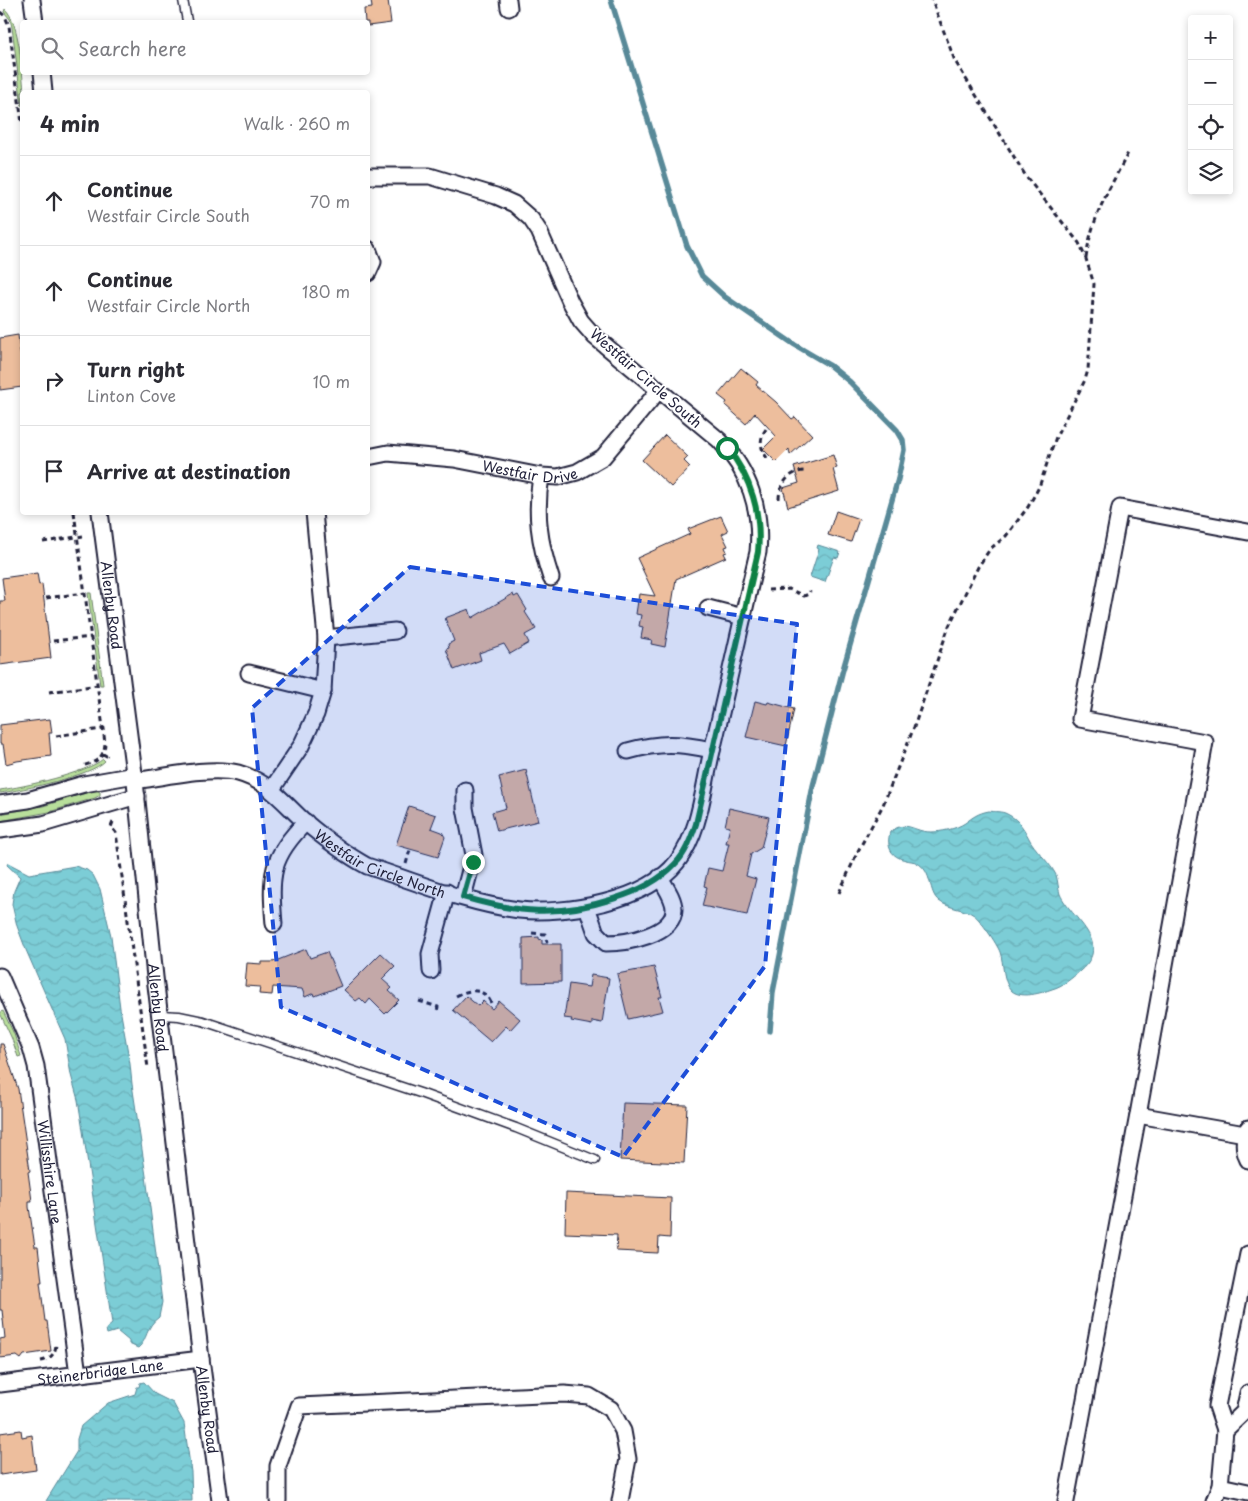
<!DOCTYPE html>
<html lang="en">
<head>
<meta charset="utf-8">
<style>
	body { margin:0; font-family:"Playpen Sans",sans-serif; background:#f2f2f3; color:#2b2b33 }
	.controls { position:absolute; right:15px; top:15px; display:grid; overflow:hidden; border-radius:5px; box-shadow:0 2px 8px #0003 }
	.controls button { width:45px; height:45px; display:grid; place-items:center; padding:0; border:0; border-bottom:1px solid #e1e1e2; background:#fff; color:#2b2b33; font:25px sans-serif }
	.stop { position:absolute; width:15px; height:15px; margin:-11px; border:4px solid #0b8043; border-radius:50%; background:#fff }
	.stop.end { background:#0b8043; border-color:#fff; box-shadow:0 1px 5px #0008 }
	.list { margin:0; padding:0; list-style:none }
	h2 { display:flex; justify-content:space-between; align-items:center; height:65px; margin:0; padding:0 20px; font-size:21px }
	h2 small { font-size:16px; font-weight:400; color:#7c7c81 }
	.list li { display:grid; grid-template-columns:32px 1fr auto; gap:15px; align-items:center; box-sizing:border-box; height:90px; padding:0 20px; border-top:1px solid #e1e1e2 }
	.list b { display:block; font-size:19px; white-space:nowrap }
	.list p { margin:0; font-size:16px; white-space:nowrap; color:#7c7c81 }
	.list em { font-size:16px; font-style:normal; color:#7c7c81 }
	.icon { flex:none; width:28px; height:28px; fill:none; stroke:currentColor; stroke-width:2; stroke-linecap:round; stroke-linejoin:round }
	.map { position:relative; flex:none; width:1248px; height:1501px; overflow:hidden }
	.search { position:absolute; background:#fff; box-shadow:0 2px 8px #0003; left:20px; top:20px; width:350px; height:55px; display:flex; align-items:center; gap:12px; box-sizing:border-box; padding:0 18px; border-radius:5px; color:#7c7c81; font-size:19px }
	.panel { position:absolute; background:#fff; box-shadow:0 2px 8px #0003; left:20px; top:90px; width:350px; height:425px; border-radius:5px }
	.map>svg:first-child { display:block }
</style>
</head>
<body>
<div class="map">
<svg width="1248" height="1501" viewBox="0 0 1248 1501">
	<defs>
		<pattern id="water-waves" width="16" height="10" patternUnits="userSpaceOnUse" patternTransform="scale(1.25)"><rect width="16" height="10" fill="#7ccdd6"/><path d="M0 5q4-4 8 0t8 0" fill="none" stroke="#6bb0b9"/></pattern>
	</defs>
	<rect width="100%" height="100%" fill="#fff"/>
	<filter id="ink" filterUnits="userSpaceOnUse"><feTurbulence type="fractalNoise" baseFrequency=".02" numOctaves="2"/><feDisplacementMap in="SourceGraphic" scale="10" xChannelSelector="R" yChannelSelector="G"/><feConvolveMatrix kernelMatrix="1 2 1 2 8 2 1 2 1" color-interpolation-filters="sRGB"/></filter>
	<g filter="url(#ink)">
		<path fill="#b8df9b" stroke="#6d806b" d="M 5,9 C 20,23 22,71 24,92 L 22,92 L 22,106 L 12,27 L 10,19 L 4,12 Z
			M 88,593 L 91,593 L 103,685 L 100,685 Z
			M 103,759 L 105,761 C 91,776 22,790 0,793 L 0,790 C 23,787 87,773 103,759 Z
			M 96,790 L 100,792 L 100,795 L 95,798 L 49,812 L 0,821 L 0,814 L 43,806 Z
			M 3,1011 L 14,1034 L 21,1056 L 18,1057 L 12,1039 L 0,1013 Z"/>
		<path fill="url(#water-waves)" stroke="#588998" d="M 818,545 L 840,552 L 838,558 L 834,557 L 825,582 L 810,577 L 819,549 L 817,548 Z
			M 989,811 C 994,812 1002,811 1007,814 C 1020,820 1025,831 1031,842 C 1039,854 1050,863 1056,875 C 1058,881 1058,888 1060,894 C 1071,919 1114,942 1080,971 C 1072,978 1063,986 1052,989 C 1041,993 1022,999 1012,991 C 1002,982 1004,963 1000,952 C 997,944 980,919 974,915 C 966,909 949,909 939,901 C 928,893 933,871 917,863 C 915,861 909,861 906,860 C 891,857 886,847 890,832 C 907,819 913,832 931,832 C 941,832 956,829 965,823 C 973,817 978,813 989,811 Z
			M 8,863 L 29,874 L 75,866 L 87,870 L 93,875 L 100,889 L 111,936 L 120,1008 L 130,1064 L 132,1084 L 146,1176 L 162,1302 L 159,1317 C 145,1327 148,1340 138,1348 L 129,1344 L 129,1341 L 117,1331 L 107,1334 L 106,1329 L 112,1324 L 110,1310 L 83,1131 L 78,1100 L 71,1075 L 65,1039 L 26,950 L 17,926 L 12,904 L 14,891 L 20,877 L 7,865 Z
			M 144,1382 L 155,1394 L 173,1403 L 184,1423 L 191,1472 L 192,1501 L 46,1501 L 77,1451 L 77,1439 L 81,1426 L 108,1403 L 135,1394 L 137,1387 L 139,1387 L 140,1383 Z"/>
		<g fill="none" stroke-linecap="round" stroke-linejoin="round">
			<path stroke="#588998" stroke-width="5.5" d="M 611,0 L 687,246 L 702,276 L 725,297 L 795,345 L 829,365 L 850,382 L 897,430 L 903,440 L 904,450 L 898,479 L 842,673 L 813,786 L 773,992 L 770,1031"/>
		</g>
		<path fill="#edbe9d" stroke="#22223b" d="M 371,0 L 388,0 L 391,23 L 368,26 L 368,22 L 365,22 L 364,9 L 372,8 Z
			M 18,335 L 22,368 L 22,387 L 0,390 L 0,338 Z
			M 741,368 L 758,382 L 756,385 L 776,402 L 792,419 L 795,417 L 812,435 L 790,455 L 789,449 L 776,462 L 763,449 L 776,436 L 755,413 L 746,424 L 725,405 L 727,402 L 718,395 Z
			M 665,435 L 688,457 L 684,461 L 690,467 L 671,487 L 642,460 Z
			M 833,455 L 837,468 L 833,469 L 839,491 L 788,507 L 783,488 L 799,483 L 794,467 Z
			M 836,511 L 859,519 L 851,542 L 828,535 Z
			M 721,516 L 728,531 L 722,534 L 728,546 L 725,547 L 727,552 L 724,553 L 726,557 L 676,579 L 665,647 L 651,644 L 652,640 L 641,638 L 643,627 L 639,626 L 641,615 L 636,614 L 639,594 L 655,596 L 637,558 L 690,534 L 688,529 Z
			M 37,573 L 39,585 L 42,584 L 51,658 L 0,665 L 0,601 L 5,601 L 2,578 Z
			M 513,594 L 514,597 L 518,595 L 527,610 L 525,612 L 536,629 L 525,635 L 529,643 L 510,654 L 504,644 L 479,653 L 481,660 L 454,670 L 446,649 L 449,648 L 448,644 L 454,641 L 445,618 L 469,609 L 472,618 Z
			M 755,701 L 767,704 L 768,702 L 794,709 L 786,746 L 746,737 Z
			M 50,719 L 52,733 L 49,733 L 51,756 L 17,761 L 6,764 L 3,744 L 0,744 L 0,725 Z
			M 526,770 L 538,821 L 497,831 L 492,812 L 506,808 L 499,777 Z
			M 409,806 L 436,815 L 431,828 L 442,832 L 445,837 L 438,857 L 396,845 Z
			M 729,808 L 769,817 L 761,848 L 751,854 L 746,876 L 756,879 L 747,915 L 702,906 L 707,887 L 704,886 L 708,868 L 722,871 L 729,843 L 726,843 L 730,827 L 725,826 Z
			M 539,937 L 539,939 L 542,940 L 542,944 L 561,944 L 561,982 L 523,983 L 523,938 Z
			M 306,949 L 310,958 L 327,952 L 341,986 L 315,996 L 314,993 L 305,997 L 302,989 L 273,987 L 272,995 L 259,994 L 260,987 L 245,986 L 247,963 L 262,964 L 262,962 L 273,962 Z
			M 381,953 L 395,966 L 382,979 L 392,988 L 389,991 L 399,1000 L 385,1014 L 370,999 L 366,1004 L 360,998 L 356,1001 L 344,990 Z
			M 654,967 L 662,997 L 659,997 L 663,1011 L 628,1019 L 617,974 Z
			M 591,975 L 609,978 L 602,1023 L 592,1021 L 592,1025 L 571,1021 L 572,1019 L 564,1018 L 569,984 L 589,987 Z
			M 466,996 L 478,1006 L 483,1001 L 492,1009 L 499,1001 L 520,1019 L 510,1030 L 506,1026 L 491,1042 L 453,1010 Z
			M 0,1044 L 3,1044 L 18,1089 L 30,1171 L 28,1172 L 32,1201 L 29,1201 L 29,1207 L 35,1247 L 38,1247 L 42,1282 L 40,1282 L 45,1321 L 47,1321 L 51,1351 L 24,1355 L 21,1359 L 17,1356 L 0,1358 L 0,1339 L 5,1338 L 2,1310 L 0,1310 Z
			M 623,1103 L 687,1105 L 684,1163 L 620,1160 Z
			M 566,1193 L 671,1198 L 670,1238 L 659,1237 L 658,1253 L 616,1251 L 617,1235 L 565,1233 Z
			M 21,1430 L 22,1437 L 32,1435 L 36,1470 L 0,1475 L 0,1433 Z"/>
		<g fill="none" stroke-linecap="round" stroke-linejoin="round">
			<g stroke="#22223b" stroke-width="11">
				<path id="lane" d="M 183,0 L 187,21
					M 160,1015 L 179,1016 L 203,1021 L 420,1093 L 516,1128 L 595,1160"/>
			</g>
			<g stroke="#22223b" stroke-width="19">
				<g id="street">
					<path d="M 32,0 L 35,22"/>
					<path d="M 508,0 L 509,8"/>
					<path d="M 42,72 L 44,92"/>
					<path d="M 368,249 L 373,262 L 368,273"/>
					<path id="s1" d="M 368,457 L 388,453 L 454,459 L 541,476 L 558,477 L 577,472 L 603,457 L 659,390"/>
					<path d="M 541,476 C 535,513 539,542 551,578"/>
					<path id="s2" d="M 100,512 L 135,781 L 155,977 L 201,1359 L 220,1501"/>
					<path d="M 708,608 L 743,617"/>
					<path d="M 326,638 L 395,631"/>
					<path d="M 249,673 L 323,691"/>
					<path d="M 628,751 C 660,742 679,743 712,750"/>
					<path id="s3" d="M 135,781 C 164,777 210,766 238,773 C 268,781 283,802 305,822 C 324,838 345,854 367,866 C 417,882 468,904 519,910 C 566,915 647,901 677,862 C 701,831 703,787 712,751 C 728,685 742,618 758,552 C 762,510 749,470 719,440 L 595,337 L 581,321 L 570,301 L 539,231 L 531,219 L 514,204 L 496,196 L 430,176 L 368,176"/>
					<path d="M 272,789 L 301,746 L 316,714 L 323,691 L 326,638 L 314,512"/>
					<path d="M 0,804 L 28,800 L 84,784 L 135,775"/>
					<path d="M 0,830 L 43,824 L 137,796"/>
					<path d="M 463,897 L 474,855 L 465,808 L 465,790"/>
					<path d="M 587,907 L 596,933 L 606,943 C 626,943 674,935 674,909 C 674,898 665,887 660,877"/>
					<path d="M 274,924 C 270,876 270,857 306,822"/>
					<path d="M 431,971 L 430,954 L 447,892"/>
					<path id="s4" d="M 0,976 L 31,1048 L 36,1066 L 78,1374"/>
					<path d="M 1138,1115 L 1245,1134"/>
					<path d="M 1248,1128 C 1243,1138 1243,1150 1248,1160"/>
					<path d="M 1248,1254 L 1217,1406 L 1225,1430 L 1244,1412 L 1248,1393"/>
					<path id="s5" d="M 0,1384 L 201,1359"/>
					<path d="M 1220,1486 L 1248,1492"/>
					<path d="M 278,1501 L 278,1466 L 299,1406 L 564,1394 L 589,1396 L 611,1409 L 623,1431 L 628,1459 L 620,1501"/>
					<path d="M 1066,1501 L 1138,1115 L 1205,742 L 1080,719 L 1120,508 L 1248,532"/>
					<path d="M 1214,1501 L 1220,1486 L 1225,1430"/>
				</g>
			</g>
			<path stroke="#22223b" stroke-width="3" stroke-dasharray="5 4" stroke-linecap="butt" d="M 0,12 L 5,16 L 9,26 L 22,123
				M 1086,258 C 1092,216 1109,190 1128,153
				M 766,429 C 759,439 760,448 767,458
				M 779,499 C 779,484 790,471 805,471
				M 74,512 L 105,743 C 104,759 96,762 82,766
				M 43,542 L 83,536
				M 768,590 L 789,589 L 804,596 L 809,594 L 810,591
				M 46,598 L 85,593
				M 53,641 L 91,637
				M 49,692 L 98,685
				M 56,736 L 108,728
				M 103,754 L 108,757
				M 113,822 L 111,827 L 116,833 L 117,840 L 148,1068
				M 406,864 L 410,850
				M 839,893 L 858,851 L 883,805 L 914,727 L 949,626 L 978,567 L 990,549 L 1006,536 L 1028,507 L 1039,487 L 1056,437 L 1085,380 L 1088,370 L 1094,284 L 1086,259 L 1079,243 L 1027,178 L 955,61 L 932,0
				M 532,933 L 545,934 L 547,942
				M 456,996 C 469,989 484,987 491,1003
				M 419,1001 L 438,1007 L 437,1011
				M 41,1361 C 51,1359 56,1353 56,1343"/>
			<use href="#lane" stroke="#fff" stroke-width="8"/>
			<use href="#street" stroke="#fff" stroke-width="15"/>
		</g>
	</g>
	<g fill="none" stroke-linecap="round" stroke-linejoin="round" filter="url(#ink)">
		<path stroke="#0b8043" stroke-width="6" d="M 473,862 L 463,897 C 518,913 557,917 613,899 C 636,892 658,882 675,864 C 686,853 691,838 696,824 L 758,552 C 762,514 751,477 727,448"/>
	</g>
	<path fill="#1d4ed8" fill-opacity="0.2" stroke="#1d4ed8" stroke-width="4" stroke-dasharray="10 6" stroke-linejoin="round" d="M 410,567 L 797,624 L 765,966 L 623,1157 L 281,1007 L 252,708 Z"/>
	<g text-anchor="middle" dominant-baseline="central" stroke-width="4" stroke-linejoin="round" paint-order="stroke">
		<g font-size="14" fill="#22223b" stroke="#fff">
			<text transform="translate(646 378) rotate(41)">Westfair Circle South</text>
			<text stroke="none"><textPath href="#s1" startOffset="164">Westfair Drive</textPath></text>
			<text stroke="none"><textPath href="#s2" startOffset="94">Allenby Road</textPath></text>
			<text stroke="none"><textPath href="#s3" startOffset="275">Westfair Circle North</textPath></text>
			<text stroke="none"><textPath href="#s2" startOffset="499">Allenby Road</textPath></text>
			<text stroke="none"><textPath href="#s4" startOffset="204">Willisshire Lane</textPath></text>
			<text stroke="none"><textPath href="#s5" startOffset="101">Steinerbridge Lane</textPath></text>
			<text stroke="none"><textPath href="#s2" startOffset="904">Allenby Road</textPath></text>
		</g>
	</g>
</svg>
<div class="controls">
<button>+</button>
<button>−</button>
<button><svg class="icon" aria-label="locate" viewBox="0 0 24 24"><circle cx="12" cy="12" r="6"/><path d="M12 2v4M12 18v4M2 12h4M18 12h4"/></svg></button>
<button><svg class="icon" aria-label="layers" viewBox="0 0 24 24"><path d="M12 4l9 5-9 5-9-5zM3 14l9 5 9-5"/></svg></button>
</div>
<div class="stop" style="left:727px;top:448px"></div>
<div class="stop end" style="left:473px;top:862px"></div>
<div class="search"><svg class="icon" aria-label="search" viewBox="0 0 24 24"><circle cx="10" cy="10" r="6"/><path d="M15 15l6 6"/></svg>Search here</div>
<section class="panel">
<h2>4 min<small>Walk · 260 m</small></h2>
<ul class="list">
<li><svg class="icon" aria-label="ahead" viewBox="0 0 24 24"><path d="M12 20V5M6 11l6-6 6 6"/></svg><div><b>Continue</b><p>Westfair Circle South</p></div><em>70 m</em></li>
<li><svg class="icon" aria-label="ahead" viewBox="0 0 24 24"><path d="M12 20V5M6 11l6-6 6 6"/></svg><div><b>Continue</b><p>Westfair Circle North</p></div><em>180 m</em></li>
<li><svg class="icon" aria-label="right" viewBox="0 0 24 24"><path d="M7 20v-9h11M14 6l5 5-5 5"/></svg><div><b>Turn right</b><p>Linton Cove</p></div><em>10 m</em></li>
<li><svg class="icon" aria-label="arrive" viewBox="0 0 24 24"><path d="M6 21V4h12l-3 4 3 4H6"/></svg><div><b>Arrive at destination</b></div></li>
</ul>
</section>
</div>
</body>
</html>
